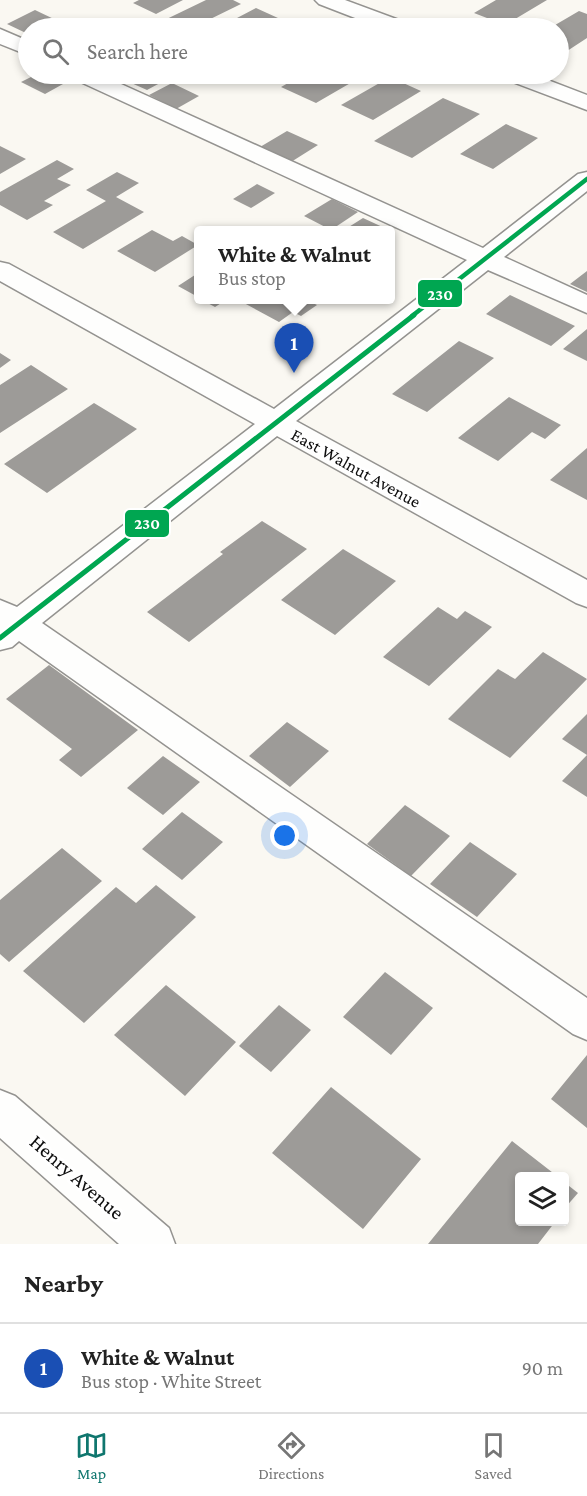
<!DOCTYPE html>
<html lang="en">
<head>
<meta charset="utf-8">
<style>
	body { margin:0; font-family:"Crimson Pro",serif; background:#f6f6f6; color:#222 }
	.controls { position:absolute; right:18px; bottom:18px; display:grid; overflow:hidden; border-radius:6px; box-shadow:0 3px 9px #0003 }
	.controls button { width:54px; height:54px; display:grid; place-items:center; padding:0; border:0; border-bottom:2px solid #e0e0e0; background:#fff; color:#222; font:30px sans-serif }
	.you { position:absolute; left:285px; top:836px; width:21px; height:21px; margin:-15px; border:4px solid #fff; border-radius:50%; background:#1a73e8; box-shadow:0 0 0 9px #1a73e833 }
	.badge { display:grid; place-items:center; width:39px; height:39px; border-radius:50%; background:#0f766e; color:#fff; font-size:20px; font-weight:700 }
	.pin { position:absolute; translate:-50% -50px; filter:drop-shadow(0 2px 3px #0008) }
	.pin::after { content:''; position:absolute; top:32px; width:21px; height:18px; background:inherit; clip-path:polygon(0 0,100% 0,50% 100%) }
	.popup { position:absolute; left:194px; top:226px; width:201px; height:78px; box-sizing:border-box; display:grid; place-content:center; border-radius:6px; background:#fff; filter:drop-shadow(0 2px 4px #0005); font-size:20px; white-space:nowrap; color:#767676 }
	.popup b { font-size:22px; color:#222 }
	.popup::after { content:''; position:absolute; left:50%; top:100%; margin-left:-12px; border:12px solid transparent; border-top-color:#fff }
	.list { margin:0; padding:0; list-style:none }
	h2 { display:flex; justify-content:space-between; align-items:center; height:78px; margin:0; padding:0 24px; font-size:26px }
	h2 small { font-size:20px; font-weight:400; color:#767676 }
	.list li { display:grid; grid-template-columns:39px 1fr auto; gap:18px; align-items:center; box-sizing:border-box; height:90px; padding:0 24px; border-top:2px solid #e0e0e0 }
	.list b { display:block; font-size:22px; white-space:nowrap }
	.list p { margin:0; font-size:20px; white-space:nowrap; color:#767676 }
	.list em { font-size:20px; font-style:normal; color:#767676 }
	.icon { flex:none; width:33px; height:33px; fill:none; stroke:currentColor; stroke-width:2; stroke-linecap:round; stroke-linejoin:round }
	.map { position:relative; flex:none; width:587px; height:1244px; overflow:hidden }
	.search { position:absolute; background:#fff; box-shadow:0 3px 9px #0003; left:18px; right:18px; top:18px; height:66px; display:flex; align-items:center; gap:15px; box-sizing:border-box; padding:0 21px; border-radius:33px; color:#767676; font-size:22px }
	.sheet { height:168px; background:#fff }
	nav { display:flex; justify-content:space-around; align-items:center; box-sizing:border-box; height:84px; border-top:2px solid #e0e0e0; background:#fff; font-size:16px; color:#767676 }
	nav a { display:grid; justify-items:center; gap:3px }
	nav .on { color:#0f766e }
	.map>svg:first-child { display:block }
</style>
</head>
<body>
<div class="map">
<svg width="587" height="1244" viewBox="0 0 587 1244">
	<rect width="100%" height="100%" fill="#faf8f2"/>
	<path fill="#9d9b98" d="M 139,0 L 183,0 L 156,14 L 133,3 Z
		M 206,0 L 233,0 L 241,4 L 192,28 L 148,28 Z
		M 496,0 L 547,0 L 505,25 L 474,13 Z
		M 256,8 L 278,18 L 258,28 L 218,28 Z
		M 35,10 L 58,21 L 42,28 L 28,28 L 28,34 L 7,24 Z
		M 579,11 L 587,14 L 587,38 L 561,55 L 558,54 L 558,28 L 550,28 Z
		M 37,74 L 61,74 L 72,79 L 45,94 L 21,82 Z
		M 128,74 L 168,74 L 173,76 L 147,90 L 120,78 Z
		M 304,74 L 366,74 L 316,103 L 281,87 Z
		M 390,77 L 421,91 L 373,120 L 341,105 Z
		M 172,83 L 199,96 L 176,109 L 149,95 Z
		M 443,98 L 480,114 L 412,158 L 374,141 Z
		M 506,124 L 538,138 L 493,169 L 460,154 Z
		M 287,131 L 318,145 L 291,162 L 260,147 Z
		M 0,146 L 26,159 L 0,174 Z
		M 57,160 L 74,169 L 57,179 L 71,185 L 44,201 L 53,205 L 27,220 L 0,205 L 0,192 Z
		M 117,172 L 139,183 L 116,197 L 144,212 L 83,249 L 53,232 L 106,201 L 86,190 Z
		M 257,184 L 275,193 L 251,208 L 233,199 Z
		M 332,199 L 358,212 L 331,230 L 304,216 Z
		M 363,218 L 389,230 L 344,230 Z
		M 152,230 L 173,241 L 182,236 L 198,245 L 155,272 L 117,251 Z
		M 587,271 L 587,292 L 570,284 Z
		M 198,273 L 198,297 L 178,286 Z
		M 510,295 L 575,326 L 551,346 L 486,314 Z
		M 202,300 L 226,300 L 215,307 Z
		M 249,300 L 317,300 L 313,303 L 317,305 L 301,316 L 293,312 L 279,322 L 244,303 Z
		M 587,329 L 587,361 L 563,349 Z
		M 459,341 L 494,358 L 427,412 L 392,394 Z
		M 0,353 L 11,360 L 0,368 Z
		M 31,365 L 68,389 L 0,433 L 0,385 Z
		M 509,397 L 561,425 L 545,439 L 532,432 L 498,461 L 458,438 Z
		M 94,403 L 137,429 L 47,493 L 4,464 Z
		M 587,448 L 587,500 L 550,480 Z
		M 262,521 L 307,549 L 189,642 L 147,612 L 223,554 L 220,552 Z
		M 343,549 L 396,581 L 335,635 L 281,600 Z
		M 438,607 L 457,619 L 465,611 L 492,627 L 429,686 L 383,657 Z
		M 543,652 L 587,679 L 510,758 L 448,719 L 498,669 L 515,679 Z
		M 49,665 L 138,730 L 81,777 L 59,760 L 72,749 L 6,699 Z
		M 587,714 L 587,755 L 562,739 Z
		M 287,722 L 329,751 L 290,787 L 249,756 Z
		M 587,755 L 587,797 L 562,781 Z
		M 163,756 L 200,782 L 163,815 L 127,788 Z
		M 405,805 L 450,836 L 411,876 L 367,844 Z
		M 182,812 L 223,842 L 182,880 L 142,849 Z
		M 470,842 L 517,874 L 477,917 L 430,884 Z
		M 62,848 L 102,881 L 9,962 L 0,954 L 0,900 Z
		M 156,885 L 196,917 L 84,1023 L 23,971 L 116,887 L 136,903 Z
		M 385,972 L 433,1008 L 391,1055 L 343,1017 Z
		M 166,985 L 236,1042 L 185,1096 L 114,1035 Z
		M 279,1005 L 311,1030 L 271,1072 L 239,1046 Z
		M 587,1055 L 587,1128 L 551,1099 Z
		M 331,1087 L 421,1159 L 363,1229 L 272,1153 Z
		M 512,1141 L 557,1176 L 520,1176 L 520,1222 L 555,1222 L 538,1244 L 428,1244 Z
		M 564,1182 L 578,1193 L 564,1209 Z"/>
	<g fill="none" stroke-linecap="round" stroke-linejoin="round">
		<g stroke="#949390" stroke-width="3">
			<path id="minor" d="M 315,0 L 345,0 L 407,23 L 410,28 L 381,28 L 319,4 Z
				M 0,29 L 28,41 L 28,55 L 0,44 Z
				M 71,74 L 99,74 L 483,248 L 578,174 L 587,172 L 587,191 L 504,257 L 587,295 L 587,313 L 488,270 L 296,421 L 587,580 L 587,607 L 576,603 L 277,436 L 42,623 L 587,998 L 587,1040 L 573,1034 L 19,641 L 12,647 L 0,650 L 0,600 L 17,607 L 255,424 L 0,281 L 0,262 L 9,264 L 274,409 L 467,260 L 74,79 Z
				M 502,74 L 532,74 L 587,95 L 587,110 L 505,79 Z
				M 0,1090 L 15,1096 L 169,1228 L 175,1244 L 119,1244 L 0,1138 Z"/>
		</g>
		<use href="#minor" fill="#fefefd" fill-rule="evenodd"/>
		<g stroke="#fff" stroke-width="8">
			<path id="bus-1-far1" d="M 412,316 L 587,179"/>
		</g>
		<g stroke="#fff" stroke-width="10">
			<path id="bus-1" d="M 0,638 L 414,315"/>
		</g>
		<use href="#bus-1-far1" stroke="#00a651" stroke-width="4.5"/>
		<use href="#bus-1" stroke="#00a651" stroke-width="5"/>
	</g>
	<g text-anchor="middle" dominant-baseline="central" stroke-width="6" stroke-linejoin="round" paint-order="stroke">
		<g font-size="18" fill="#0d0d0d" stroke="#fff">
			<text transform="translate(356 468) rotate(29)">East Walnut Avenue</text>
		</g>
		<g font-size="21" fill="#0d0d0d" stroke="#fff">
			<text transform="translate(77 1177) rotate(41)">Henry Avenue</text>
		</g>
	</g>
	<g stroke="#fff" stroke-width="2">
		<rect x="417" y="279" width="46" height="29" rx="6" fill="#00a651"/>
		<rect x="124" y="509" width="46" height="29" rx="6" fill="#00a651"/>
	</g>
	<g font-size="16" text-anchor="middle" font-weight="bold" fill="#fff">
		<text x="440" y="300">230</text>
		<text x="147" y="529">230</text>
	</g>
</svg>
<div class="controls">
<button><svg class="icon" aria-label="layers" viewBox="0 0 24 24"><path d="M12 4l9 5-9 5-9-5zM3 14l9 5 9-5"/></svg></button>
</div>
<div class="you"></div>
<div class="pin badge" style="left:294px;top:373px;background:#1a4fb4">1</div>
<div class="popup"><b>White &amp; Walnut</b>Bus stop</div>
<div class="search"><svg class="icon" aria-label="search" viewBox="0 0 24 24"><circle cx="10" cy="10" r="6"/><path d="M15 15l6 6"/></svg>Search here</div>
</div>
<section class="sheet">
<h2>Nearby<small></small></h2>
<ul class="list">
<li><span class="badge" style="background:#1a4fb4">1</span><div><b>White &amp; Walnut</b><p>Bus stop · White Street</p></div><em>90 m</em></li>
</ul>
</section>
<nav>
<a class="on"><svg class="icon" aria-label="map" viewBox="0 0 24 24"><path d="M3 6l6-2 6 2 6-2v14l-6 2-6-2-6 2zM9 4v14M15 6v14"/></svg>Map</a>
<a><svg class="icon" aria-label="directions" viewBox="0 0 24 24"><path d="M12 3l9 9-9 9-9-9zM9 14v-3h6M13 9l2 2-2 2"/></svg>Directions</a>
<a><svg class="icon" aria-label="saved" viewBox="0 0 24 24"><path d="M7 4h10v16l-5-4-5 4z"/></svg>Saved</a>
</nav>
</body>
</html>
